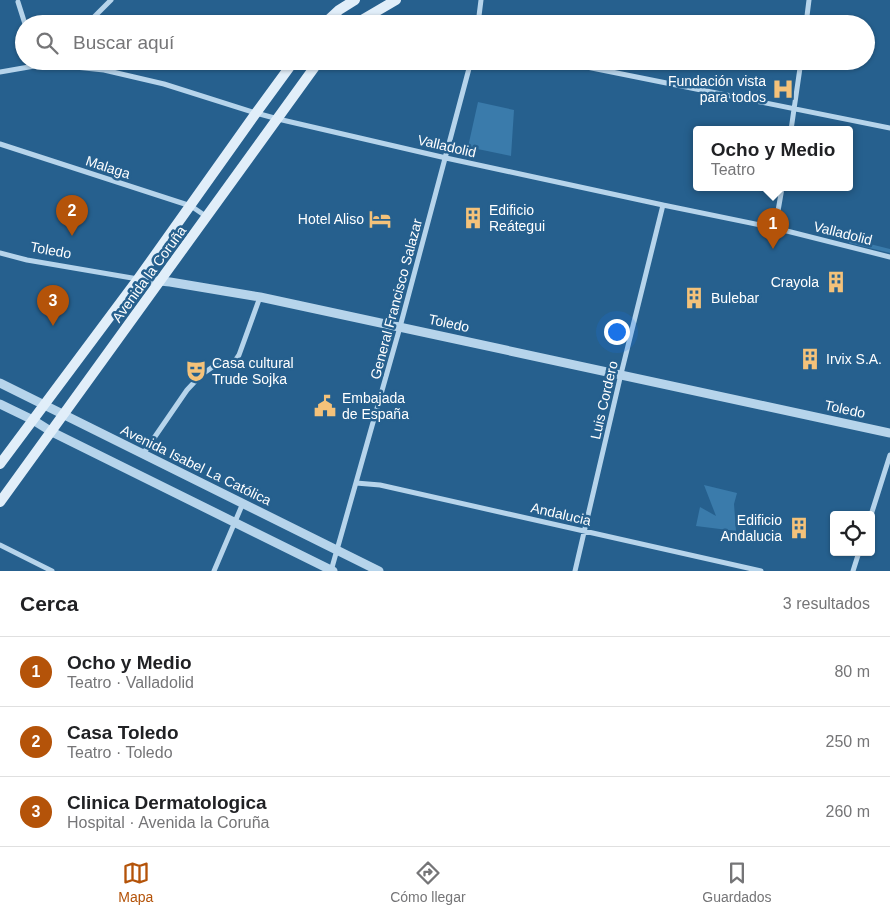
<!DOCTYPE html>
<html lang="es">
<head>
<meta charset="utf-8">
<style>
	body { margin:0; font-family:Helvetica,sans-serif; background:#f2f2f2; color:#202124 }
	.controls { position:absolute; right:15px; bottom:15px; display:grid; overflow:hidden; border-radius:5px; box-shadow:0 1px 4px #0004 }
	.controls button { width:45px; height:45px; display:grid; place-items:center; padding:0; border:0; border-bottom:1px solid #e0e0e0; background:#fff; color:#202124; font:25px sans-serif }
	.you { position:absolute; left:616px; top:331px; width:18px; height:18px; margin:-12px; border:4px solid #fff; border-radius:50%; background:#1a73e8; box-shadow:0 0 0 8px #1a73e833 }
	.badge { display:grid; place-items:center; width:32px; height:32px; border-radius:50%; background:#b45309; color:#fff; font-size:16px; font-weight:700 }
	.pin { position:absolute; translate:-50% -41px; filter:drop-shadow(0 1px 2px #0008) }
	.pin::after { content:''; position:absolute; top:26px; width:18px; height:15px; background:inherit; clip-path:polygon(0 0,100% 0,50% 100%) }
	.popup { position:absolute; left:693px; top:126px; width:160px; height:65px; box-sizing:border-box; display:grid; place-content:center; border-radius:5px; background:#fff; filter:drop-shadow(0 1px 4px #0005); font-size:16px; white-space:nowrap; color:#757577 }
	.popup b { font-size:19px; color:#202124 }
	.popup::after { content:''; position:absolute; left:50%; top:100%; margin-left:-10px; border:10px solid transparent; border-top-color:#fff }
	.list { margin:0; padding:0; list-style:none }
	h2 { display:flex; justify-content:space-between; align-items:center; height:65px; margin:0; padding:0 20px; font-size:21px }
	h2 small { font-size:16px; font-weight:400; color:#757577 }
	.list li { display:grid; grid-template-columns:32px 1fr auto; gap:15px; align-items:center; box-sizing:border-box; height:70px; padding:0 20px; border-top:1px solid #e0e0e0 }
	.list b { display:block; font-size:19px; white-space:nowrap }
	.list p { margin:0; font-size:16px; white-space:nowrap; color:#757577 }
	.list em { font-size:16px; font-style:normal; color:#757577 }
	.icon { flex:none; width:28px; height:28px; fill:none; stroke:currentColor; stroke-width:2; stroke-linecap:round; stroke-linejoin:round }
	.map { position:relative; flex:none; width:890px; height:571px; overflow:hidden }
	.search { position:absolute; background:#fff; box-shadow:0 1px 4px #0004; left:15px; right:15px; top:15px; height:55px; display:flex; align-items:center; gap:12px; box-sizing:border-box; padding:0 18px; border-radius:28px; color:#757577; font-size:19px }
	.sheet { height:275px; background:#fff }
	nav { display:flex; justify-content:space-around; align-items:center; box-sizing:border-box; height:70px; border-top:1px solid #e0e0e0; background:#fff; font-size:14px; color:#757577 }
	nav a { display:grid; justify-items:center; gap:2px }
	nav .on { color:#b45309 }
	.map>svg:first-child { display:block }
</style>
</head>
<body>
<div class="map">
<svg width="890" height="571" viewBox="0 0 890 571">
	<rect width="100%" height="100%" fill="#26608e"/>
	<path fill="#3a7bab" d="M 478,102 L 514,110 L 511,156 L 468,147 Z
		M 850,239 L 890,249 L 890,253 L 849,243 Z
		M 704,485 L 737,493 L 734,504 L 736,531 L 696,526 L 700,507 L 716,516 Z"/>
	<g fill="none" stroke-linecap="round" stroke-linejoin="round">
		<path stroke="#b6d4eb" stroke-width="5" d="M 18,2 L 25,24
			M 87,24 L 111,0
			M 478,24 L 481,0
			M 806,24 L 809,0
			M 557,61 L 890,128
			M 0,72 L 46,64 L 104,70 L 164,84 L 256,113 L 278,119 L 446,158 L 663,205 L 775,228 L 890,257
			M 791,130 L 801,61
			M 0,144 L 191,206 L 207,217
			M 775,228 L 782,188
			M 0,253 L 27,260 L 138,279
			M 143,454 L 187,390 L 201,375 L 214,366 L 226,365 L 235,361 L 239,355 L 260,297
			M 356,483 L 380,485 L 761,571
			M 871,515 L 890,455
			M 0,545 L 52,571
			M 214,571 L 243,503
			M 331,571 L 400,327 L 471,61
			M 575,571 L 621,374 L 663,205
			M 853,571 L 859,552"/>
		<path stroke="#b6d4eb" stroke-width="9" d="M 138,279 L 170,282 L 260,297 L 890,433
			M 0,383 L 379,571
			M 0,404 L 33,420 L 52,432 L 333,571"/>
		<path stroke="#e1eef9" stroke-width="10" d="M 324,24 L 339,10 L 355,0
			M 355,24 L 396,0
			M 0,464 L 138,279 L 256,113 L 294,61
			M 0,502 L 319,61"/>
	</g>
	<defs>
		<g id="hospital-bare" transform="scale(1.725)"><path d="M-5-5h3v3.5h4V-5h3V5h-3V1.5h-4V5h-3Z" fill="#f4c27a" stroke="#26608e" stroke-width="2.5" paint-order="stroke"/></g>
		<g id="building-bare" transform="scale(1.725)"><path d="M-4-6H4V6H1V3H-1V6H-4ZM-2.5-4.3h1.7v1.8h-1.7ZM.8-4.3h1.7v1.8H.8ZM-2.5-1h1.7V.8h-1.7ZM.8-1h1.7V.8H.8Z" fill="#f4c27a" stroke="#26608e" stroke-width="2.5" paint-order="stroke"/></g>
		<g id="hotel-bare" transform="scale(1.725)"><path d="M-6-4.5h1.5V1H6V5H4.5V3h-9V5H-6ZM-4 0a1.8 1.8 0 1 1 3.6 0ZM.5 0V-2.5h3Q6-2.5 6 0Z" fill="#f4c27a" stroke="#26608e" stroke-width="2.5" paint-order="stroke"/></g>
		<g id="theatre-bare" transform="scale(1.725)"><path d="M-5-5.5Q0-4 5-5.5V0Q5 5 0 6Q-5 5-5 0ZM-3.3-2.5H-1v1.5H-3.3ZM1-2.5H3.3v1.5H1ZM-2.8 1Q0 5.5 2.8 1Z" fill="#f4c27a" stroke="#26608e" stroke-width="2.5" paint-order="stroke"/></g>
		<g id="civic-bare" transform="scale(1.725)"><path d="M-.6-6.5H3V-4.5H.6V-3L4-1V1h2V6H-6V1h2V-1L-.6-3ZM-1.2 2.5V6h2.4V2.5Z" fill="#f4c27a" stroke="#26608e" stroke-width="2.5" paint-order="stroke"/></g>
	</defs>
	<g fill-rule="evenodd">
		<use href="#hospital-bare" x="783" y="89"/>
		<use href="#building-bare" x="473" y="218"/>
		<use href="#hotel-bare" x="380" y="219"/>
		<use href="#building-bare" x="836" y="282"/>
		<use href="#building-bare" x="694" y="298"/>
		<use href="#building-bare" x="810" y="359"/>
		<use href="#theatre-bare" x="196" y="371"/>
		<use href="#civic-bare" x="325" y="406"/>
		<use href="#building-bare" x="799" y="528"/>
	</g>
	<g text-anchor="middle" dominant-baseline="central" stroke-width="5" stroke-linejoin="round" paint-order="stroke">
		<g font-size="14" fill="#fff" stroke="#26608e" text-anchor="start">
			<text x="766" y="81" text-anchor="end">Fundación vista<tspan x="766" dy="16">para todos</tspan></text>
			<text x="489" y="210">Edificio<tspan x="489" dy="16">Reátegui</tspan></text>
			<text x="364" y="219" text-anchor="end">Hotel Aliso</text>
			<text x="819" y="282" text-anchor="end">Crayola</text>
			<text x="711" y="298">Bulebar</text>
			<text x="826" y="359">Irvix S.A.</text>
			<text x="212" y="363">Casa cultural<tspan x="212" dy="16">Trude Sojka</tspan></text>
			<text x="342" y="398">Embajada<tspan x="342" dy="16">de España</tspan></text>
			<text x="782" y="520" text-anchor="end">Edificio<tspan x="782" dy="16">Andalucia</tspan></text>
		</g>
		<g font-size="14" fill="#fff" stroke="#26608e">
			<text transform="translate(447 146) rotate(13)">Valladolid</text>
			<text transform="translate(108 167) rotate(18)">Malaga</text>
			<text transform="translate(843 233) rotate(14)">Valladolid</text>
			<text transform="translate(51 250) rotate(10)">Toledo</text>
			<text transform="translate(149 274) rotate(-54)">Avenida la Coruña</text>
			<text transform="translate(396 299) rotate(-75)">General Francisco Salazar</text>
			<text transform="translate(449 323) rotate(12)">Toledo</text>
			<text transform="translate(604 400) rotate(-77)">Luis Cordero</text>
			<text transform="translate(845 409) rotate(12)">Toledo</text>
			<text transform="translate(196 465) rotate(26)">Avenida Isabel La Católica</text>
			<text transform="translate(561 514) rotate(13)">Andalucia</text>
		</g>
	</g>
</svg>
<div class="controls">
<button><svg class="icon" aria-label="locate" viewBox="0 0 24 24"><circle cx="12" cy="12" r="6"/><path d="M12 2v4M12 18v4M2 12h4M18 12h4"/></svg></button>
</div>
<div class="you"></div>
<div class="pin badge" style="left:773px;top:249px">1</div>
<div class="popup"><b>Ocho y Medio</b>Teatro</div>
<div class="pin badge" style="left:72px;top:236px">2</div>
<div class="pin badge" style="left:53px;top:326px">3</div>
<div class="search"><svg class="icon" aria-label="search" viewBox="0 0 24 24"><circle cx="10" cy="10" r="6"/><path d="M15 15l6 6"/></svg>Buscar aquí</div>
</div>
<section class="sheet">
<h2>Cerca<small>3 resultados</small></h2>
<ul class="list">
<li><span class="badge">1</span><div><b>Ocho y Medio</b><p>Teatro · Valladolid</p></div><em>80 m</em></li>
<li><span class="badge">2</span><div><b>Casa Toledo</b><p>Teatro · Toledo</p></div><em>250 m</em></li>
<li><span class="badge">3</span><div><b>Clinica Dermatologica</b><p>Hospital · Avenida la Coruña</p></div><em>260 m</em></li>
</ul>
</section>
<nav>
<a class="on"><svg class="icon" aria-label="map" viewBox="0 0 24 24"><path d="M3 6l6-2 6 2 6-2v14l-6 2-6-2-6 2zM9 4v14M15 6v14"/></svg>Mapa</a>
<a><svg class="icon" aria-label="directions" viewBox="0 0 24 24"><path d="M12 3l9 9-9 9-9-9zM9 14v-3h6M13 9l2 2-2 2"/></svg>Cómo llegar</a>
<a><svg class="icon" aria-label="saved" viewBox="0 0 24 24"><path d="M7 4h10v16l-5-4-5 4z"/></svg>Guardados</a>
</nav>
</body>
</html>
